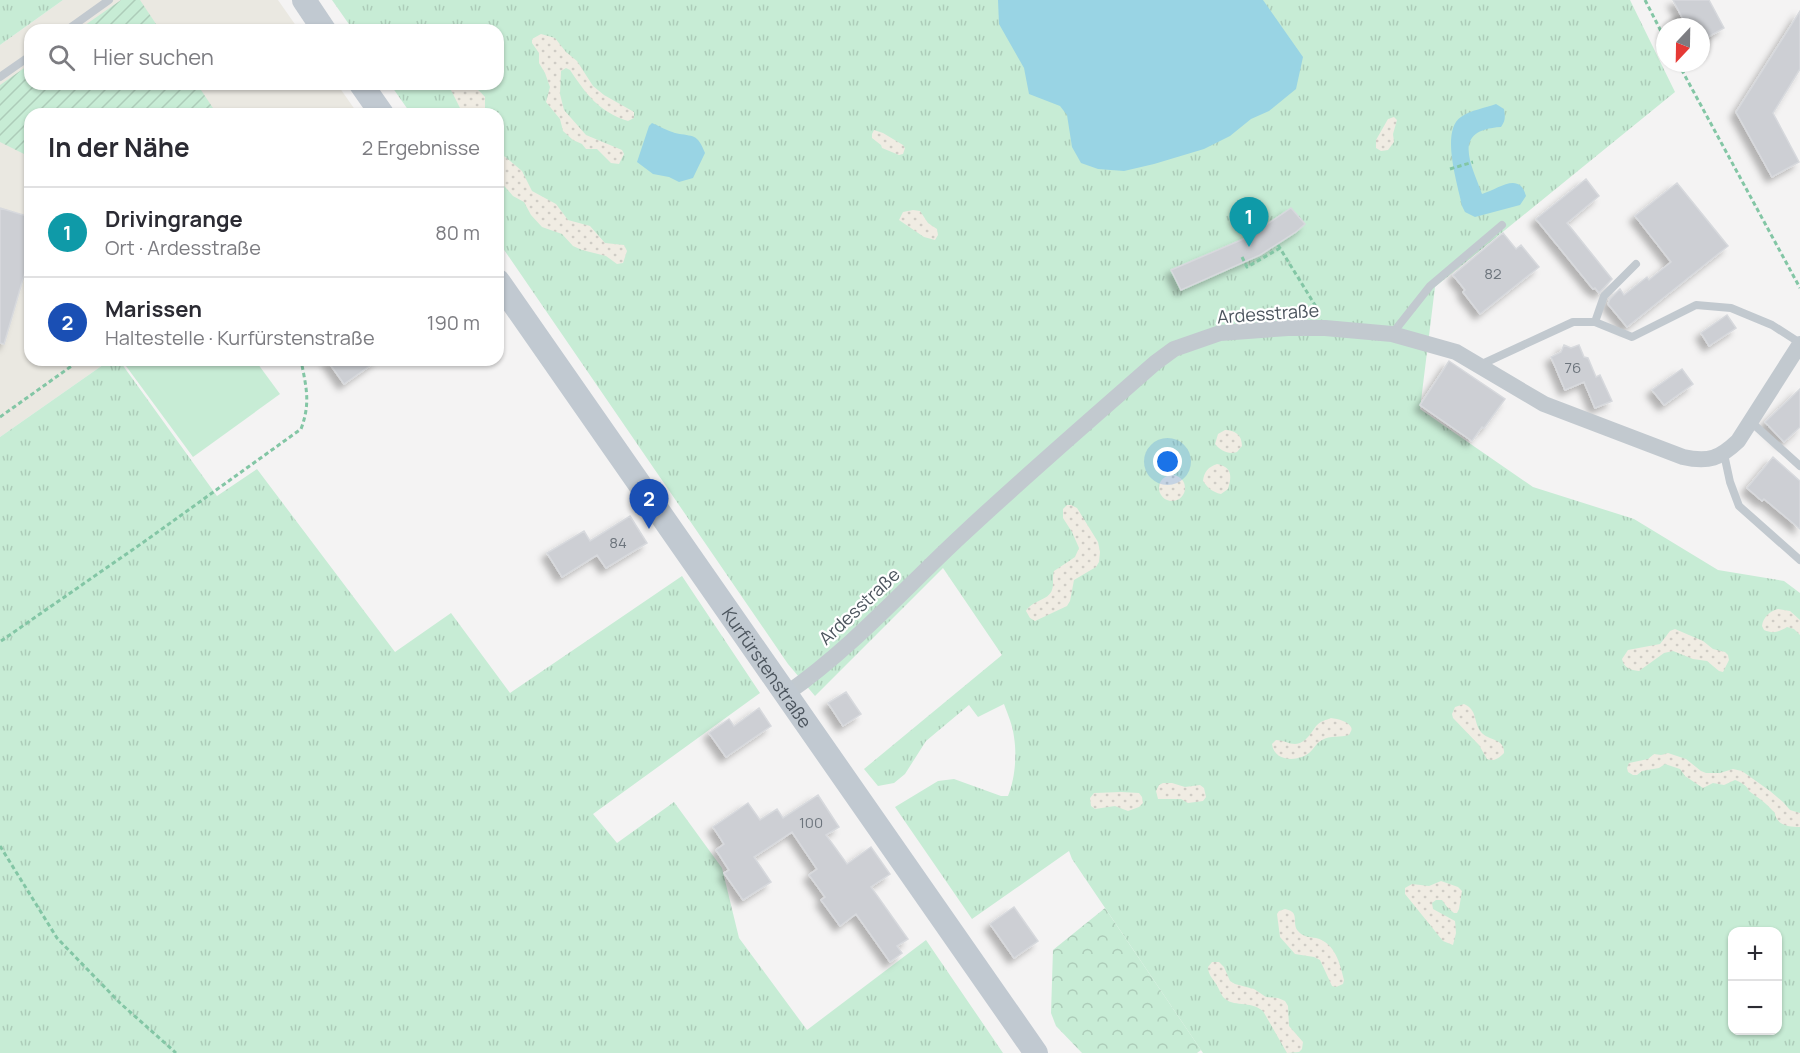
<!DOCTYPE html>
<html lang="de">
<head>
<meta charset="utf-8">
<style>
	body { margin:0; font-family:Manrope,sans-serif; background:#f2f2f3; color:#2b2b33 }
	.controls { position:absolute; right:18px; bottom:18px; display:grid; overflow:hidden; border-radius:12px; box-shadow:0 2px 4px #0004 }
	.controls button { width:54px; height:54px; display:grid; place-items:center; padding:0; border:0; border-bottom:2px solid #e1e1e2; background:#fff; color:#2b2b33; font:30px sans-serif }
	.compass { position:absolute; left:1656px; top:18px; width:54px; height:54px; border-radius:50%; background:#fff; box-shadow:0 2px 4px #0004; rotate:202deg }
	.you { position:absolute; left:1168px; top:462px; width:21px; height:21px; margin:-15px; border:4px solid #fff; border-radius:50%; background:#1a73e8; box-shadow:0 0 0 9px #1a73e833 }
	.badge { display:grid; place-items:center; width:39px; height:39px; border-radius:50%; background:#3076d1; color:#fff; font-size:20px; font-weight:700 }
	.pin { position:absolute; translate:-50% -50px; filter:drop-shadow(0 2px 3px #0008) }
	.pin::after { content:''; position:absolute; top:32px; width:21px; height:18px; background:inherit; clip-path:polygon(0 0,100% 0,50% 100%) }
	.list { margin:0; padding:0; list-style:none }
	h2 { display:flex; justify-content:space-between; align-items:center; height:78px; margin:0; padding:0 24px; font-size:26px }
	h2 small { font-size:20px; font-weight:400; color:#7c7c81 }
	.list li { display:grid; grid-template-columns:39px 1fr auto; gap:18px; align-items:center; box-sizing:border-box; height:90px; padding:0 24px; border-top:2px solid #e1e1e2 }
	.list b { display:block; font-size:22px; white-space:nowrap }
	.list p { margin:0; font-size:20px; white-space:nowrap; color:#7c7c81 }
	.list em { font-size:20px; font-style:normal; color:#7c7c81 }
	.icon { flex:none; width:33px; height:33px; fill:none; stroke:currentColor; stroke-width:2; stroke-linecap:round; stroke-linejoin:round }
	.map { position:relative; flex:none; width:1800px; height:1053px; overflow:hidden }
	.search { position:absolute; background:#fff; box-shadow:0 2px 4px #0004; left:24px; top:24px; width:480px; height:66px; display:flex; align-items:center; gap:15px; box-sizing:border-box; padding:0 21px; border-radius:18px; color:#7c7c81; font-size:22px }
	.panel { position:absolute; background:#fff; box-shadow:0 2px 4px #0004; left:24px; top:108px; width:480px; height:258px; border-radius:18px }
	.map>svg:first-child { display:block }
</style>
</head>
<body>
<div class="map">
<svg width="1800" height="1053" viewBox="0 0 1800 1053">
	<defs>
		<pattern id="grass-tufts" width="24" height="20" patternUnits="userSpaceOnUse" patternTransform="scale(1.5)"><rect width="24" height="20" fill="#c7ecd5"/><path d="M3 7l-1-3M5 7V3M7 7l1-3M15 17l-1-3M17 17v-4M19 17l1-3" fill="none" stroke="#adccb9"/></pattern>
		<pattern id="forest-crowns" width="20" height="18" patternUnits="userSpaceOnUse" patternTransform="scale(1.5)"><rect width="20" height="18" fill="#c7ecd5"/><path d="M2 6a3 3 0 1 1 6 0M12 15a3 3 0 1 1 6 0" fill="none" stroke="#adccb9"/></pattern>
		<pattern id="sand-dots" width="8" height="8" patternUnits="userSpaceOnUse" patternTransform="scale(1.5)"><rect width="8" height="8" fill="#f0ece3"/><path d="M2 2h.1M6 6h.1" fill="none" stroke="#cfccc5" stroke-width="1.8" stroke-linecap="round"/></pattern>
		<pattern id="garden-furrows" width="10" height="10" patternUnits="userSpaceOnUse" patternTransform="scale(1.5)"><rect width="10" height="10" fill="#c7ecd5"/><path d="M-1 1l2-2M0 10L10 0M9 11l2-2" fill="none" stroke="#adccb9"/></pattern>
		<filter id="shadow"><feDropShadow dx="-5.5" dy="5.5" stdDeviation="3" flood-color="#0004"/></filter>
	</defs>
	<rect width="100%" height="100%" fill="#f4f3f3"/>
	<path fill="#eae8e1" d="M 63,0 L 278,0 L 299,30 L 30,30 L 30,84 L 337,84 L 358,114 L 30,114 L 30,360 L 110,360 L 0,437 L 0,45 Z"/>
	<path fill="url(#grass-tufts)" fill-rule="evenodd" d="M 0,0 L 63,0 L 0,45 Z
		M 332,0 L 1630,0 L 1675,92 L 1435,287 L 1420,409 L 1533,487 L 1634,519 L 1718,570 L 1784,581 L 1800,593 L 1800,1053 L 1203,1053 L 1072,859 L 1069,851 L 972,919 L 895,807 L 938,781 L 954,779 L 1001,796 L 1008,796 C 1015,779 1017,755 1014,737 C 1013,726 1008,715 1004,704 L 978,717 L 969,705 L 926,741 L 905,774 L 894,783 L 878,786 L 864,769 L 1002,655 L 943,568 L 815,696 L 788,664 L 498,241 L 498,114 L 411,114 L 390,84 L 498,84 L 498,30 L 353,30 ZM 1732,932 L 1778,932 L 1778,1030 L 1732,1030 Z
		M 110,360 L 119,360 L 217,496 L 257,469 L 395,652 L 451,613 L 510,693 L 682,576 L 760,693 L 593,814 L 617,843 L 674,802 L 722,868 L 739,938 L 807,1030 L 926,940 L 1003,1053 L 0,1053 L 0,437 Z"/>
	<path fill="url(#forest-crowns)" d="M 1105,908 L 1201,1050 L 1197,1053 L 1082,1053 L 1056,1026 L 1051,1013 L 1053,950 Z"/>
	<path fill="url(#sand-dots)" d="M 541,34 L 555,38 L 566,52 L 577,61 L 593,86 L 604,95 L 634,112 L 634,118 L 628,121 C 599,112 586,94 570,70 L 566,68 L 561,71 L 560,94 L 564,110 L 586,135 L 622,150 L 624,154 L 619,164 L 611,163 L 597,149 L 586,149 L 582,144 L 573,140 L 563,131 L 560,119 L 546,102 L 550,87 L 545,73 L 539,63 L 539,53 L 532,43 L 532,39 Z
		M 453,84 C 469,84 474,84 485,97 L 485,114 L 463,114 L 450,88 Z
		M 1394,117 L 1397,120 L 1393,134 L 1394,142 L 1388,150 L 1381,151 L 1376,148 L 1376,140 L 1388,119 Z
		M 874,130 L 883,133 L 903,145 L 905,148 L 903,154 L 899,155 L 882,148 L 881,145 L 872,138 L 872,134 Z
		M 498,132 L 503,140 L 504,156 L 522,171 L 532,191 L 556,204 L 568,220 L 590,226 L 605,243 L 624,245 L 627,251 L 623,263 L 617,264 L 606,256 L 582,250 L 573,246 L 562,234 L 542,227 L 531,215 L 524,202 L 513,196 L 498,179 Z
		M 913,210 L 920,211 L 928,223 L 937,229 L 938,235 L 935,240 L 924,237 L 899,220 L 903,212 Z
		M 1225,430 C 1235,430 1242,435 1242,446 L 1237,452 C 1229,455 1221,451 1215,444 L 1218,434 Z
		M 1217,464 C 1232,467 1232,476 1228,489 L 1221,494 C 1212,492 1208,488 1203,481 C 1204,472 1208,467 1217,464 Z
		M1159 488a13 13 0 1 1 26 0a13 13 0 1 1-26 0Z
		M 1067,505 L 1071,505 L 1077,508 L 1098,542 L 1100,552 L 1099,562 L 1096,567 L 1074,580 L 1070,601 L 1067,606 L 1035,621 L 1030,618 L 1026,611 C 1032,600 1048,601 1052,590 C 1054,584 1052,576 1054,571 L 1075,557 L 1079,548 L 1072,532 L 1063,518 L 1063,509 Z
		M 1778,609 L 1790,611 L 1800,620 L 1800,635 L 1794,629 L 1787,627 C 1779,632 1773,634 1764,630 L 1762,626 C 1763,618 1769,611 1778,609 Z
		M 1675,629 L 1703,641 L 1713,649 L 1725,652 L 1728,655 L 1729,660 L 1723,672 L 1719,671 L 1707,661 L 1693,659 L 1673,651 L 1664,653 L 1639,671 C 1630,670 1624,668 1622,659 L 1628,650 L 1660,644 L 1670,631 Z
		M 1464,704 C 1478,710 1473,722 1481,732 C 1488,741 1505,738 1504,753 C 1499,758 1494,762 1487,759 L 1479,745 L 1453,718 L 1452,714 L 1455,707 Z
		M 1331,718 C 1338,719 1349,721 1352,729 L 1349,735 C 1341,738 1330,735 1322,740 C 1316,743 1314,749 1309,753 C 1298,762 1274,762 1272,744 L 1276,740 C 1283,740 1289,744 1295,744 C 1307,743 1311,732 1317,725 C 1321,721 1326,720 1331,718 Z
		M 1668,753 L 1686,759 L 1701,771 L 1706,773 L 1720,773 L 1733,769 L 1742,771 L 1770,791 L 1783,802 L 1790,810 L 1800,813 L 1800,827 C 1792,827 1781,826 1777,819 C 1773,812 1778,816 1772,810 C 1765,802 1757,797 1749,791 C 1748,786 1740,782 1735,780 L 1724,785 L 1713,783 L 1703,788 L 1685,776 L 1680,769 L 1665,764 L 1659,768 L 1642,771 L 1637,775 L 1633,775 L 1628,772 L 1627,768 L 1629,763 L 1648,759 L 1654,754 L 1661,755 Z
		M 1163,783 L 1172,783 L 1185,787 L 1200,785 L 1204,788 L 1206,797 L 1203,801 L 1188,803 L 1181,799 L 1158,799 L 1156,791 L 1159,785 Z
		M 1121,792 L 1139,793 L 1142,797 L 1143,803 L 1139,807 L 1128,811 L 1115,806 L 1095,809 L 1091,806 L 1090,798 L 1094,793 Z
		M 1441,881 L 1458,887 L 1462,891 L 1459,909 L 1457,913 L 1454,913 L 1447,907 L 1442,900 L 1436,900 L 1432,903 L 1433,909 L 1455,921 L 1456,933 L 1453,945 L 1443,941 L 1405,894 L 1405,888 L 1412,884 L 1429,886 Z
		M 1285,909 C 1301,912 1291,923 1298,931 C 1303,937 1309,937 1316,938 C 1335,943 1340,963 1344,980 L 1343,984 L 1336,987 L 1332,986 L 1320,960 L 1314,957 L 1295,954 L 1280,937 L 1277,914 L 1279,911 Z
		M 1212,962 L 1219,962 L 1224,967 L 1230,981 L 1235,984 L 1254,989 L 1266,997 L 1278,998 L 1285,1001 L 1288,1006 L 1289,1026 L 1303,1042 L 1302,1049 L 1299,1052 L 1287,1053 L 1263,1011 C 1250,1000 1233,1008 1223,997 C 1220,993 1219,988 1216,984 C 1212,978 1208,974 1208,967 Z"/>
	<path fill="#c7ecd5" d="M 125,360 L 255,360 L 280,394 L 193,457 L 123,362 Z"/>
	<path fill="url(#garden-furrows)" d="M 121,0 L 140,0 L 160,30 L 78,30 Z
		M 30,64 L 30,84 L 197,84 L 217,114 L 30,114 L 30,157 L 0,142 L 0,85 Z"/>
	<path fill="#99d4e4" d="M 998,0 L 1263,0 L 1303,57 L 1296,89 L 1269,111 L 1251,119 L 1230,136 L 1204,149 L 1154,164 L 1124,171 L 1098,169 L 1081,163 L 1072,147 L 1067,115 L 1060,106 L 1029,94 L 1024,68 L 999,24 Z
		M 1496,104 L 1504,109 C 1505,116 1506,120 1501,127 C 1451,130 1471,163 1482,194 C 1499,189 1519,171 1526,196 L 1520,205 L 1475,217 L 1465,212 L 1462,206 C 1458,185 1440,131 1461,117 C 1471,110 1485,108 1496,104 Z
		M 652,123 C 659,126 668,131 675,133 C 694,137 697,133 705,153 L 693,178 L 679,182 L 669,177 L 653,174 L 637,162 L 649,126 Z"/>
	<path fill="#cdcfd4" stroke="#d7d9dd" stroke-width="1.5" filter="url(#shadow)" d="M 1673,0 L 1709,0 L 1724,28 L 1701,41 L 1701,27 L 1687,27 Z
		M 1800,11 L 1800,69 L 1773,113 L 1799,162 L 1772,177 L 1736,112 Z
		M 1586,179 L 1599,196 L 1567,223 L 1612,279 L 1599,293 L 1595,288 L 1593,289 L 1536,219 Z
		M 1677,183 L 1728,246 L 1627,327 L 1608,304 L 1610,299 L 1620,289 L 1624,295 L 1647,277 L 1649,280 L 1671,262 L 1635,216 Z
		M 0,208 L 30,217 L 30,255 L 4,344 L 0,343 Z
		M 1291,208 L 1305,224 L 1296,232 L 1260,255 L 1181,290 L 1171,270 L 1248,237 Z
		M 1503,233 L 1516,249 L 1521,245 L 1539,267 L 1480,314 L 1463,292 L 1465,290 L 1453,275 Z
		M 1727,315 L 1736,328 L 1709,346 L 1701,333 Z
		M 1564,345 L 1571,348 L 1579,345 L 1584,357 L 1588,358 L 1596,377 L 1600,375 L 1612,401 L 1595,408 L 1584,382 L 1565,390 L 1551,357 L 1561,352 Z
		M 327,360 L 378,360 L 344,384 Z
		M 1449,361 L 1505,399 L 1484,428 L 1482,427 L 1472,441 L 1420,405 Z
		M 1682,369 L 1693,384 L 1664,405 L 1652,390 Z
		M 1800,389 L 1800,427 L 1784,442 L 1765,422 Z
		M 1773,457 L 1800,481 L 1800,529 L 1764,499 L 1762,501 L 1747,488 Z
		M 630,516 L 647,543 L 606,568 L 597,555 L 562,577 L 547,553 L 584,531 L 590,541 Z
		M 846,692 L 861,714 L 843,726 L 828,703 Z
		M 759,708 L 771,726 L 726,757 L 709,733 L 729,719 L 734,726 Z
		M 818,795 L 839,827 L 826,835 L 847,864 L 871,847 L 890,874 L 871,887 L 908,939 L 897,946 L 902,953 L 890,962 L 856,914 L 840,926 L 821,900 L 825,897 L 809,875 L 817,869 L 792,832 L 754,857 L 771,882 L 743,900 L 724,873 L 729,870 L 716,850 L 724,844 L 713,827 L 748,803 L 760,820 L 777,809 L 783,818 Z
		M 1014,907 L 1038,941 L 1014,958 L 990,924 Z"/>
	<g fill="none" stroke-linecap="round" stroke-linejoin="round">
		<path stroke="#83c6a5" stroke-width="3" stroke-dasharray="4.5 3" stroke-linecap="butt" d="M 1645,0 L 1665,39
			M 1678,63 L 1800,288
			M 1450,169 L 1473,162
			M 1278,245 L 1318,310
			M 1242,257 L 1247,267 L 1280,248
			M 0,417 L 80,360
			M 1,641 L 148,539 L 301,429 C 311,402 306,387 301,360
			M 0,846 L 57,938 L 120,1003 L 176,1053"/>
		<path stroke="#c2c9cf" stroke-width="8" d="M 67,30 L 109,0
			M 0,77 L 30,56
			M 1595,322 L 1604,296 L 1636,264
			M 1392,334 L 1430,286 L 1502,225
			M 1480,365 L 1573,322 L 1595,322 L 1632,337 L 1696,305 L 1731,308 L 1772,325 L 1800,343
			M 1751,422 L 1800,466
			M 1724,454 L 1730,482 L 1739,506 L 1800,560"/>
		<path stroke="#c2c9cf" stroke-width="16" d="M 786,694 C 851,649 904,589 961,536 C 1024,477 1090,420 1155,363 L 1174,349 L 1220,333 L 1288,328 L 1325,328 L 1392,334 L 1456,352 L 1544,404 L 1683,457 C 1709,463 1720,458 1738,441 L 1800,344"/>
		<g stroke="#c1c9d1" stroke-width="24">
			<path d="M 304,0 L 324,30"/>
			<path d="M 361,84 L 382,114"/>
			<path id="s1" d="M 498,281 L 1036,1053"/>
		</g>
	</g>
	<g text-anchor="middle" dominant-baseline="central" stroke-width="4.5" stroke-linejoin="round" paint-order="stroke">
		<g font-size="15" fill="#6c747c">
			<text x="1493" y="273">82</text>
			<text x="1573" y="367">76</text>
			<text x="618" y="542">84</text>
			<text x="811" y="822">100</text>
		</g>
		<g font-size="18" fill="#4c555e" stroke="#fff">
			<text transform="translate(1268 313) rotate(-4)">Ardesstraße</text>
			<text transform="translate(859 606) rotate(-43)">Ardesstraße</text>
			<text stroke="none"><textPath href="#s1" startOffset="471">Kurfürstenstraße</textPath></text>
		</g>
	</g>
</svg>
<div class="controls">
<button>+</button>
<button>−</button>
</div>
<svg class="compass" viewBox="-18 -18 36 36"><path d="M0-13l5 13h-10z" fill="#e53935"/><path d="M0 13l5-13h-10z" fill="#7c7c81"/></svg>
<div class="you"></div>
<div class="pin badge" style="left:1249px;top:247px;background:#0f9aa8">1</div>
<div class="pin badge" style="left:649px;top:529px;background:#1a4fb4">2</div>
<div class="search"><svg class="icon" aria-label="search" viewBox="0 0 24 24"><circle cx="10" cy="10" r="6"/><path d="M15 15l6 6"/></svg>Hier suchen</div>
<section class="panel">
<h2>In der Nähe<small>2 Ergebnisse</small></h2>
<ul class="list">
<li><span class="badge" style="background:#0f9aa8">1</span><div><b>Drivingrange</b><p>Ort · Ardesstraße</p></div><em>80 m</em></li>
<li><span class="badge" style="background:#1a4fb4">2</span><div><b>Marissen</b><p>Haltestelle · Kurfürstenstraße</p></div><em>190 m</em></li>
</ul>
</section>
</div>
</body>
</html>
